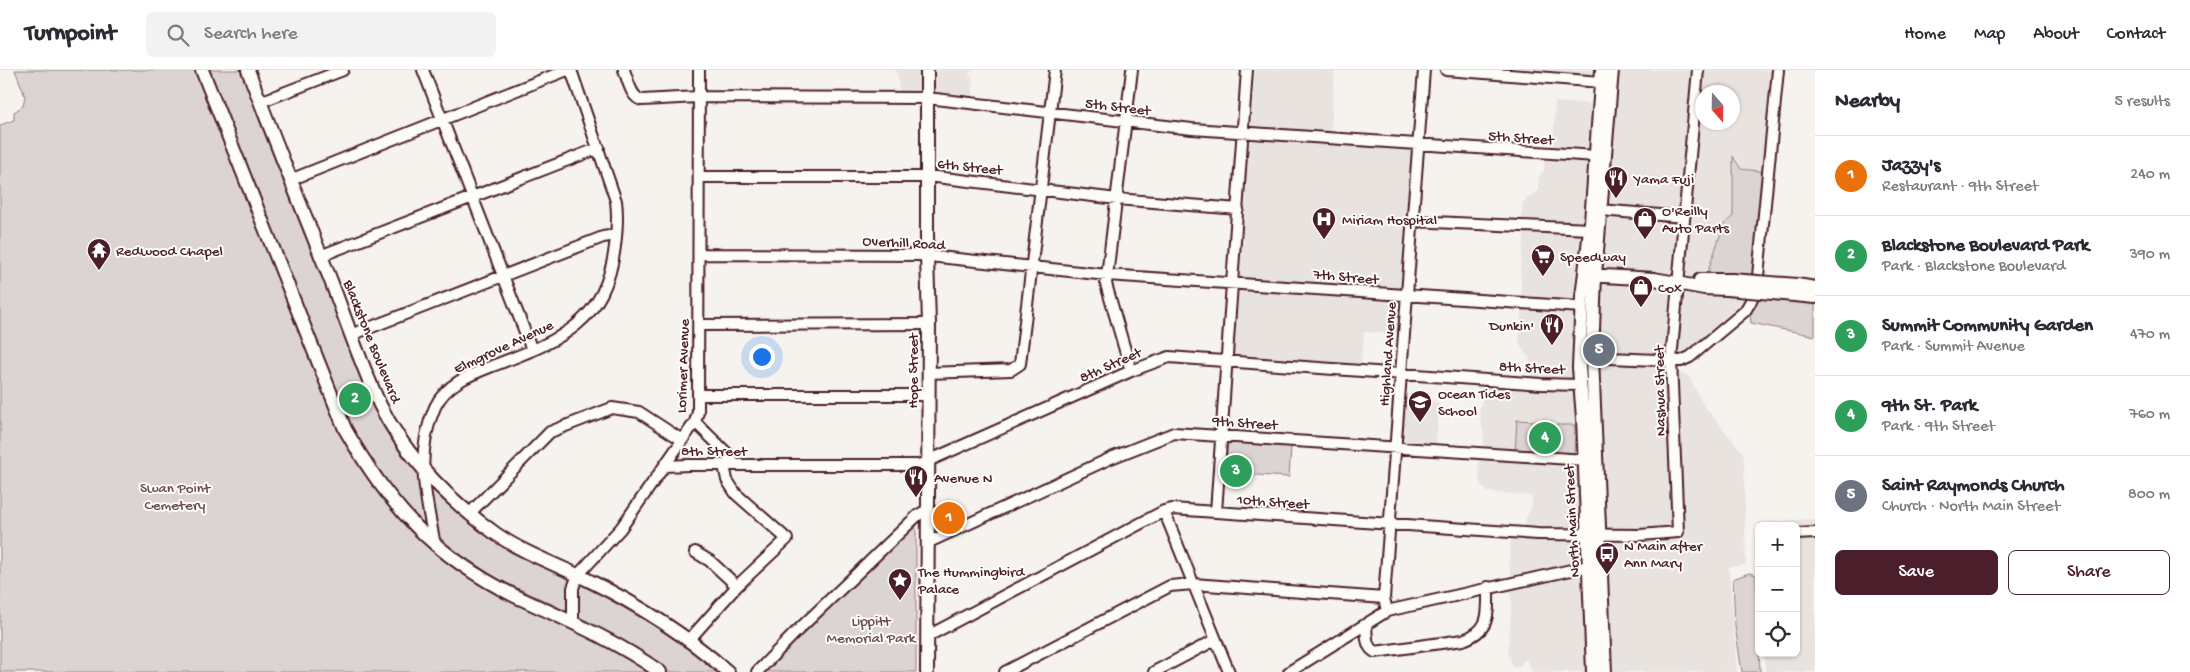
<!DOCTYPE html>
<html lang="en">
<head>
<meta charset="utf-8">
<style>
  :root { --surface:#fff; --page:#f2f2f3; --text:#2b2b33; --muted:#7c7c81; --line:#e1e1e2; --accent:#4a1f2b }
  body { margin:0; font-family:"Gochi Hand",sans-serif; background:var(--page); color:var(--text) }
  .controls { position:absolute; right:15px; bottom:15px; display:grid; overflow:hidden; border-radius:8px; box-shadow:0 1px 4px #0004 }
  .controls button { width:45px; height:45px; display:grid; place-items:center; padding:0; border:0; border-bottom:1px solid var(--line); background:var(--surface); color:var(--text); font:25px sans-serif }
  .compass { position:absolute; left:1695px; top:15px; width:45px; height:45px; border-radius:50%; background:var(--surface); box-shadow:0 1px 4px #0004; rotate:160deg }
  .you { position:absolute; left:761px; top:286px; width:18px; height:18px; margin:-12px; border:4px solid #fff; border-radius:50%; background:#1a73e8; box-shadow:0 0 0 8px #1a73e833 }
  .badge { display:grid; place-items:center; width:32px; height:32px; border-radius:50%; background:var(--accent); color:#fff; font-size:16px; font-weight:700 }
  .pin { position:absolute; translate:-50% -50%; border:2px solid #fff; box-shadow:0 1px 5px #0006 }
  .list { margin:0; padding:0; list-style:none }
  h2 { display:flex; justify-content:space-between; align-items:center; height:65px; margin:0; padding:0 20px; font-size:21px }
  h2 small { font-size:16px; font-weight:400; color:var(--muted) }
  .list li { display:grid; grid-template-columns:32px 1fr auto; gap:15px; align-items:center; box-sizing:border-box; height:80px; padding:0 20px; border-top:1px solid var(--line) }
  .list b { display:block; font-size:19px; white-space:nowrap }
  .list p { margin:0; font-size:16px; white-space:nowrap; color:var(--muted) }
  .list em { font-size:16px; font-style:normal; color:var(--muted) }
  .actions { display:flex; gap:10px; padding:15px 20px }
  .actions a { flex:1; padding:11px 0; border:1px solid var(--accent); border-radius:8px; text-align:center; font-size:18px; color:var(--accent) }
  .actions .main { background:var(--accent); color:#fff }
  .icon { flex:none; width:28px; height:28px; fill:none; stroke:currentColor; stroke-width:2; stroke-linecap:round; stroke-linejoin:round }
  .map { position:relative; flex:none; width:1815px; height:602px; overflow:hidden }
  header { display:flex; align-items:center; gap:30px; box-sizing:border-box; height:70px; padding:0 25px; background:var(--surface); border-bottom:1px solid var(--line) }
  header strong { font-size:24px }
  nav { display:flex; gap:28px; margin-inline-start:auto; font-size:18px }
  .search { width:350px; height:45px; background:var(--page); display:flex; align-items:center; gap:12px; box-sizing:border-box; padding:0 18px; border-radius:8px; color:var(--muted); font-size:19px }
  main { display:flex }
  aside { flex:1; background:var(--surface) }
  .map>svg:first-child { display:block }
</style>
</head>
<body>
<header>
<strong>Turnpoint</strong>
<div class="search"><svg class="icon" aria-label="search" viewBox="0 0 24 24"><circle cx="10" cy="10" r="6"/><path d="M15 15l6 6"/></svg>Search here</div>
<nav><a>Home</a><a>Map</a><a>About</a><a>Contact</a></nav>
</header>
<main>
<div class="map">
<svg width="1815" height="602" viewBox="0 0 1815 602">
  <rect width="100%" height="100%" fill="#f6f3ef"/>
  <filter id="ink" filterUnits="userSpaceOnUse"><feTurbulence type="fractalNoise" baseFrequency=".02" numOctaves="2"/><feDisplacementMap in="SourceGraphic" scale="10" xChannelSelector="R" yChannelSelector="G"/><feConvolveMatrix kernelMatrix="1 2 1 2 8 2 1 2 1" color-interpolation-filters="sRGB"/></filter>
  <g filter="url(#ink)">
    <path fill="#e9e3e0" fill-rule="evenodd" d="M888,0H974L968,5L972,7L973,32L898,25L899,11L896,1Z
      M1255,0H1335L1330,73L1412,79L1399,264L1364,262L1361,294L1234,285Z
      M1559,0H1778L1768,102L1741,98L1737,88L1733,86V146L1724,154L1707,203L1753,230L1685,289L1592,286L1605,602H1532L1526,589L1519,596L1513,598L1508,582L1512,532L1507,512L1512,509L1509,494L1511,463L1525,462L1526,448L1532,436V426L1487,422L1480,414L1479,407V385L1483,383L1484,368L1479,340L1481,336L1483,308L1530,309L1529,287L1520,276L1519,271L1522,234L1520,200L1525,158L1520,156L1523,132L1538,120V108L1544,100L1545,83H1553L1555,32L1598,34V9L1595,6L1581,11L1558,8ZM1702,22H1732V52H1702Z
      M1597,293L1666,297L1689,306L1702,333L1744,384L1746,495L1729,497L1737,602H1612Z
      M1405,329L1439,332L1436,377L1401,374Z
      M1815,449V602H1765V583H1796V456H1759V452Z"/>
    <path fill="#dcd4d2" stroke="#937a7e" d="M15,0H201L212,28L206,30L209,40L215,38L355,377L450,490L501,528L535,539L663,602H0V55L14,50V42L23,36L25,26Z
      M209,0H243L359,297L384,358L401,384L461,445L493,468L522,487L587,517L637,545L698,584L722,602H665L641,586L556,536L498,509L449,477L417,452L397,431L351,359L257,127Z
      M1733,86L1741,99L1768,102L1758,210L1707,204L1724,154L1733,146Z
      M1755,221L1815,229V266L1751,253L1749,236Z
      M1517,350L1553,352V355H1575L1574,385L1515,382Z
      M1228,372L1291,377L1289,407L1225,403Z
      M916,453V602H764Z
      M1749,503L1756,505L1760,602H1742L1735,556L1733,509Z"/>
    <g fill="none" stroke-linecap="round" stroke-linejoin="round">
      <g stroke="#4a1f2b" stroke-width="14">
        <path id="minor" d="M423,0L532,280
          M624,0C628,10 631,28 642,30L698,27L927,28L1192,59L1596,86
          M1446,0L1601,12
          M260,32L343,0
          M699,107H936L1117,129L1238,139
          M290,110L567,0
          M1600,140L1684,147
          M1412,151L1590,159
          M699,184L920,185L1107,205L1582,237
          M320,186L599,78
          M699,255L929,254
          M351,265L603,167L616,165
          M1586,287L1681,291L1690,287L1745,241C1753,229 1756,220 1758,206L1778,0
          M1131,301L1106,214L1132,0
          M928,303L1011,300L1020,294L1055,0
          M699,325H928
          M695,352L728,384L735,395
          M665,396L688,395H919L1131,301L1169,287L1541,314L1580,315
          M1164,441L1229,602
          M1216,442L1247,0
          M469,444L550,362L612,338L639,342L682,370
          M1796,464L1815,463
          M927,473L1111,388L1174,363L1585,390
          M435,475C426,427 414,385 435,337C446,313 472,304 495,295C561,270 606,253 615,176C617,160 618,146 616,131L571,0
          M695,482L710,491L737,516
          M1387,541L1384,528L1424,0
          M573,552V518L578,505L621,458L695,352L698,342L699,0
          M1366,554C1367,564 1365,577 1375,582L1463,570C1491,560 1488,544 1488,517
          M928,566L1164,441L1172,439L1538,464L1640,465L1678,462L1671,290L1698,0
          M689,570L737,516L787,469L736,424L727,410L724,395
          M757,602L796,562L918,445L927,440
          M1005,602L1170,516L1193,514L1384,528
          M1154,602L1215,570
          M1289,602L1387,541L1589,496"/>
      </g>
      <g stroke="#4a1f2b" stroke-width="16">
        <path id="major" d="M202,0L345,359C389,436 434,486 515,526C565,549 615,570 660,602
          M248,0C275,71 303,141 331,211C347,253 361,295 380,335C406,387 450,431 496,464C525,484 558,495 590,511C639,535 687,566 728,602
          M1588,205L1654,209L1704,218L1727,219
          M1700,210H1732
          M1797,215L1815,218
          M1794,225L1815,227
          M927,602L929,254L927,186V0
          M1593,602L1583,348L1579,298L1582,227L1591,152L1602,0
          M1605,602L1592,287L1595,205L1612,0"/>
      </g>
      <use href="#minor" stroke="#fdfcf7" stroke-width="10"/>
      <use href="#major" stroke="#fdfcf7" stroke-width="12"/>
      <g stroke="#4a1f2b" stroke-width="16" stroke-linecap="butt">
        <path id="major-bridge" d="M1732,210L1797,215
          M1727,219L1794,225"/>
      </g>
      <use href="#major-bridge" stroke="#fdfcf7" stroke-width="12"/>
    </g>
  </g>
  <defs>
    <g id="restaurant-pin" transform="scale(1.25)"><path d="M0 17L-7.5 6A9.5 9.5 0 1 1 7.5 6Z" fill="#4a1f2b" stroke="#fdfcf7"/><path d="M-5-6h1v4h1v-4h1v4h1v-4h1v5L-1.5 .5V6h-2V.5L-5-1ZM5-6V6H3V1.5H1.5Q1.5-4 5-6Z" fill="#fff"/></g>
    <g id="hospital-pin" transform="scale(1.25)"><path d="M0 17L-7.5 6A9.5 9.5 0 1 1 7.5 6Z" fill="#4a1f2b" stroke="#fdfcf7"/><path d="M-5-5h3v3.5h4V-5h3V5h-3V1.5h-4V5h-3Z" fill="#fff"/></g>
    <g id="shop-pin" transform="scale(1.25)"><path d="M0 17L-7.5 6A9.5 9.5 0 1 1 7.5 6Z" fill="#4a1f2b" stroke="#fdfcf7"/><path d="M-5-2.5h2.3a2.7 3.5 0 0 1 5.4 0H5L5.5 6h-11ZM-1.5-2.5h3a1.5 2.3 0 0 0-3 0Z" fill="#fff"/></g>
    <g id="temple-pin" transform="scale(1.25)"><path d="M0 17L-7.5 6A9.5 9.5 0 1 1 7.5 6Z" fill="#4a1f2b" stroke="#fdfcf7"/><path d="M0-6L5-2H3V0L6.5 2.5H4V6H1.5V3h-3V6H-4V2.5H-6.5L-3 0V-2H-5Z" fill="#fff"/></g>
    <g id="supermarket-pin" transform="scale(1.25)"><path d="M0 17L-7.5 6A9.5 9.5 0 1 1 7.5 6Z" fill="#4a1f2b" stroke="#fdfcf7"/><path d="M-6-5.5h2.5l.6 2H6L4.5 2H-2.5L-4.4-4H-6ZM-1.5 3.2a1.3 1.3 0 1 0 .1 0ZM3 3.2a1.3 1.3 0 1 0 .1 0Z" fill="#fff"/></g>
    <g id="school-pin" transform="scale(1.25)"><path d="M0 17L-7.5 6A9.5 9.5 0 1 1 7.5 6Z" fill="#4a1f2b" stroke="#fdfcf7"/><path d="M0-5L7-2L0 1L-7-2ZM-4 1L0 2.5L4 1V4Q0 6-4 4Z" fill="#fff"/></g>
    <g id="bus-pin" transform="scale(1.25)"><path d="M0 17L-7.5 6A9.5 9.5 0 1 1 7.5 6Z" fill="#4a1f2b" stroke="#fdfcf7"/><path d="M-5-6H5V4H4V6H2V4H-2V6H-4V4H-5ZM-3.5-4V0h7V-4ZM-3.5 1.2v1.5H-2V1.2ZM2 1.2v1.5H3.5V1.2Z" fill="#fff"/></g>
    <g id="sight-pin" transform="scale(1.25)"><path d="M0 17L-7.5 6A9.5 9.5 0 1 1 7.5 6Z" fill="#4a1f2b" stroke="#fdfcf7"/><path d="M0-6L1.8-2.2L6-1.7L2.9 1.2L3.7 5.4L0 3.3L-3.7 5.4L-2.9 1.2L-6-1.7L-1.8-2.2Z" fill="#fff"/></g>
  </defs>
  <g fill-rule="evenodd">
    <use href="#restaurant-pin" x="1616" y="108"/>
    <use href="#hospital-pin" x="1324" y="149"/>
    <use href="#shop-pin" x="1645" y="149"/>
    <use href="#temple-pin" x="99" y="180"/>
    <use href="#supermarket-pin" x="1543" y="186"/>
    <use href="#shop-pin" x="1641" y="217"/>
    <use href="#restaurant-pin" x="1552" y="255"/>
    <use href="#school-pin" x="1420" y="332"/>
    <use href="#restaurant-pin" x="916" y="407"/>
    <use href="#bus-pin" x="1607" y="484"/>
    <use href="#sight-pin" x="900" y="510"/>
  </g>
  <g text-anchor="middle" stroke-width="4" stroke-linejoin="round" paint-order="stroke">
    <g font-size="15" fill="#4a1f2b" stroke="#fdfcf7">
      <text transform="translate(1118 36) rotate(7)" y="5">5th Street</text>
      <text transform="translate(1521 67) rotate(4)" y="5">5th Street</text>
      <text transform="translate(970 96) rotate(6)" y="5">6th Street</text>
      <text transform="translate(904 172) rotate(3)" y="5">Overhill Road</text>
      <text transform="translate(1346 206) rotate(5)" y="5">7th Street</text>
      <text transform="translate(373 271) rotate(68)" y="5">Blackstone Boulevard</text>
      <text transform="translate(503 276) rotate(-25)" y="5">Elmgrove Avenue</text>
      <text transform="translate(1387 284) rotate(-86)" y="5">Highland Avenue</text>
      <text transform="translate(1110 294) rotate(-24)" y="5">8th Street</text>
      <text transform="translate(682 296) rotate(-88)" y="5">Lorimer Avenue</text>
      <text transform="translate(1532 297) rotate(3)" y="5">8th Street</text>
      <text transform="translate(912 301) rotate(-90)" y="5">Hope Street</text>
      <text transform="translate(1659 321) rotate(-91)" y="5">Nashua Street</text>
      <text transform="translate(1245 352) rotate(4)" y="5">9th Street</text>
      <text x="714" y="385">8th Street</text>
      <text transform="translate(1273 431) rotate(4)" y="5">10th Street</text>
      <text transform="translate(1571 451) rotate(-93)" y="5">North Main Street</text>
    </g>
    <g font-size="15" fill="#4a1f2b" stroke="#fdfcf7" text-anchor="start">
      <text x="1634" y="113">Yama Fuji</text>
      <text x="1662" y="145">O'Reilly<tspan x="1662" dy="17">Auto Parts</tspan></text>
      <text x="1342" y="154">Miriam Hospital</text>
      <text x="116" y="185">Redwood Chapel</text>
      <text x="1560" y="191">Speedway</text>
      <text x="1658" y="222">Cox</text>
      <text x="1534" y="260" text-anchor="end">Dunkin'</text>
      <text x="1438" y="328">Ocean Tides<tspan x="1438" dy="17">School</tspan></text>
      <text x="934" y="412">Avenue N</text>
      <text x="1624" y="480">N Main after<tspan x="1624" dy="17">Ann Mary</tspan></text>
      <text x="918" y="506">The Hummingbird<tspan x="918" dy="17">Palace</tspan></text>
    </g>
    <g font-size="15" fill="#6e4c55" stroke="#fdfcf7">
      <text x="175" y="422">Swan Point<tspan x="175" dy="17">Cemetery</tspan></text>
      <text x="871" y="555">Lippitt<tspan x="871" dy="17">Memorial Park</tspan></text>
    </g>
  </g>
</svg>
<div class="controls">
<button>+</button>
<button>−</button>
<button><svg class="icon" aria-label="locate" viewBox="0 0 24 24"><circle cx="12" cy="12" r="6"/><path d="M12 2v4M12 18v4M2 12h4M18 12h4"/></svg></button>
</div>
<svg class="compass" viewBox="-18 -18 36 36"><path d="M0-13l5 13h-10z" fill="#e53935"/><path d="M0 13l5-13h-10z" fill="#7c7c81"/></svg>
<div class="you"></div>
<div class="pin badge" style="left:949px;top:448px;background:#e8710a">1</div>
<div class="pin badge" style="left:355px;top:329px;background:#2e9e5b">2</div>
<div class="pin badge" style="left:1236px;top:401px;background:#2e9e5b">3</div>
<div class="pin badge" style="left:1545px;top:368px;background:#2e9e5b">4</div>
<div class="pin badge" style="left:1599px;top:280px;background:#6b7280">5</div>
</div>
<aside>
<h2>Nearby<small>5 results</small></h2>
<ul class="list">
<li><span class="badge" style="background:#e8710a">1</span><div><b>Jazzy's</b><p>Restaurant · 9th Street</p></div><em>240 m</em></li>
<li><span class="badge" style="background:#2e9e5b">2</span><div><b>Blackstone Boulevard Park</b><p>Park · Blackstone Boulevard</p></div><em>390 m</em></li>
<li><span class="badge" style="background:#2e9e5b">3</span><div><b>Summit Community Garden</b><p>Park · Summit Avenue</p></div><em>470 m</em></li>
<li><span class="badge" style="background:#2e9e5b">4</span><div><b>9th St. Park</b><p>Park · 9th Street</p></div><em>760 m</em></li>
<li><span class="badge" style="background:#6b7280">5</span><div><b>Saint Raymonds Church</b><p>Church · North Main Street</p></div><em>800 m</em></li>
</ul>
<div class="actions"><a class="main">Save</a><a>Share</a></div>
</aside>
</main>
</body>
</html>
